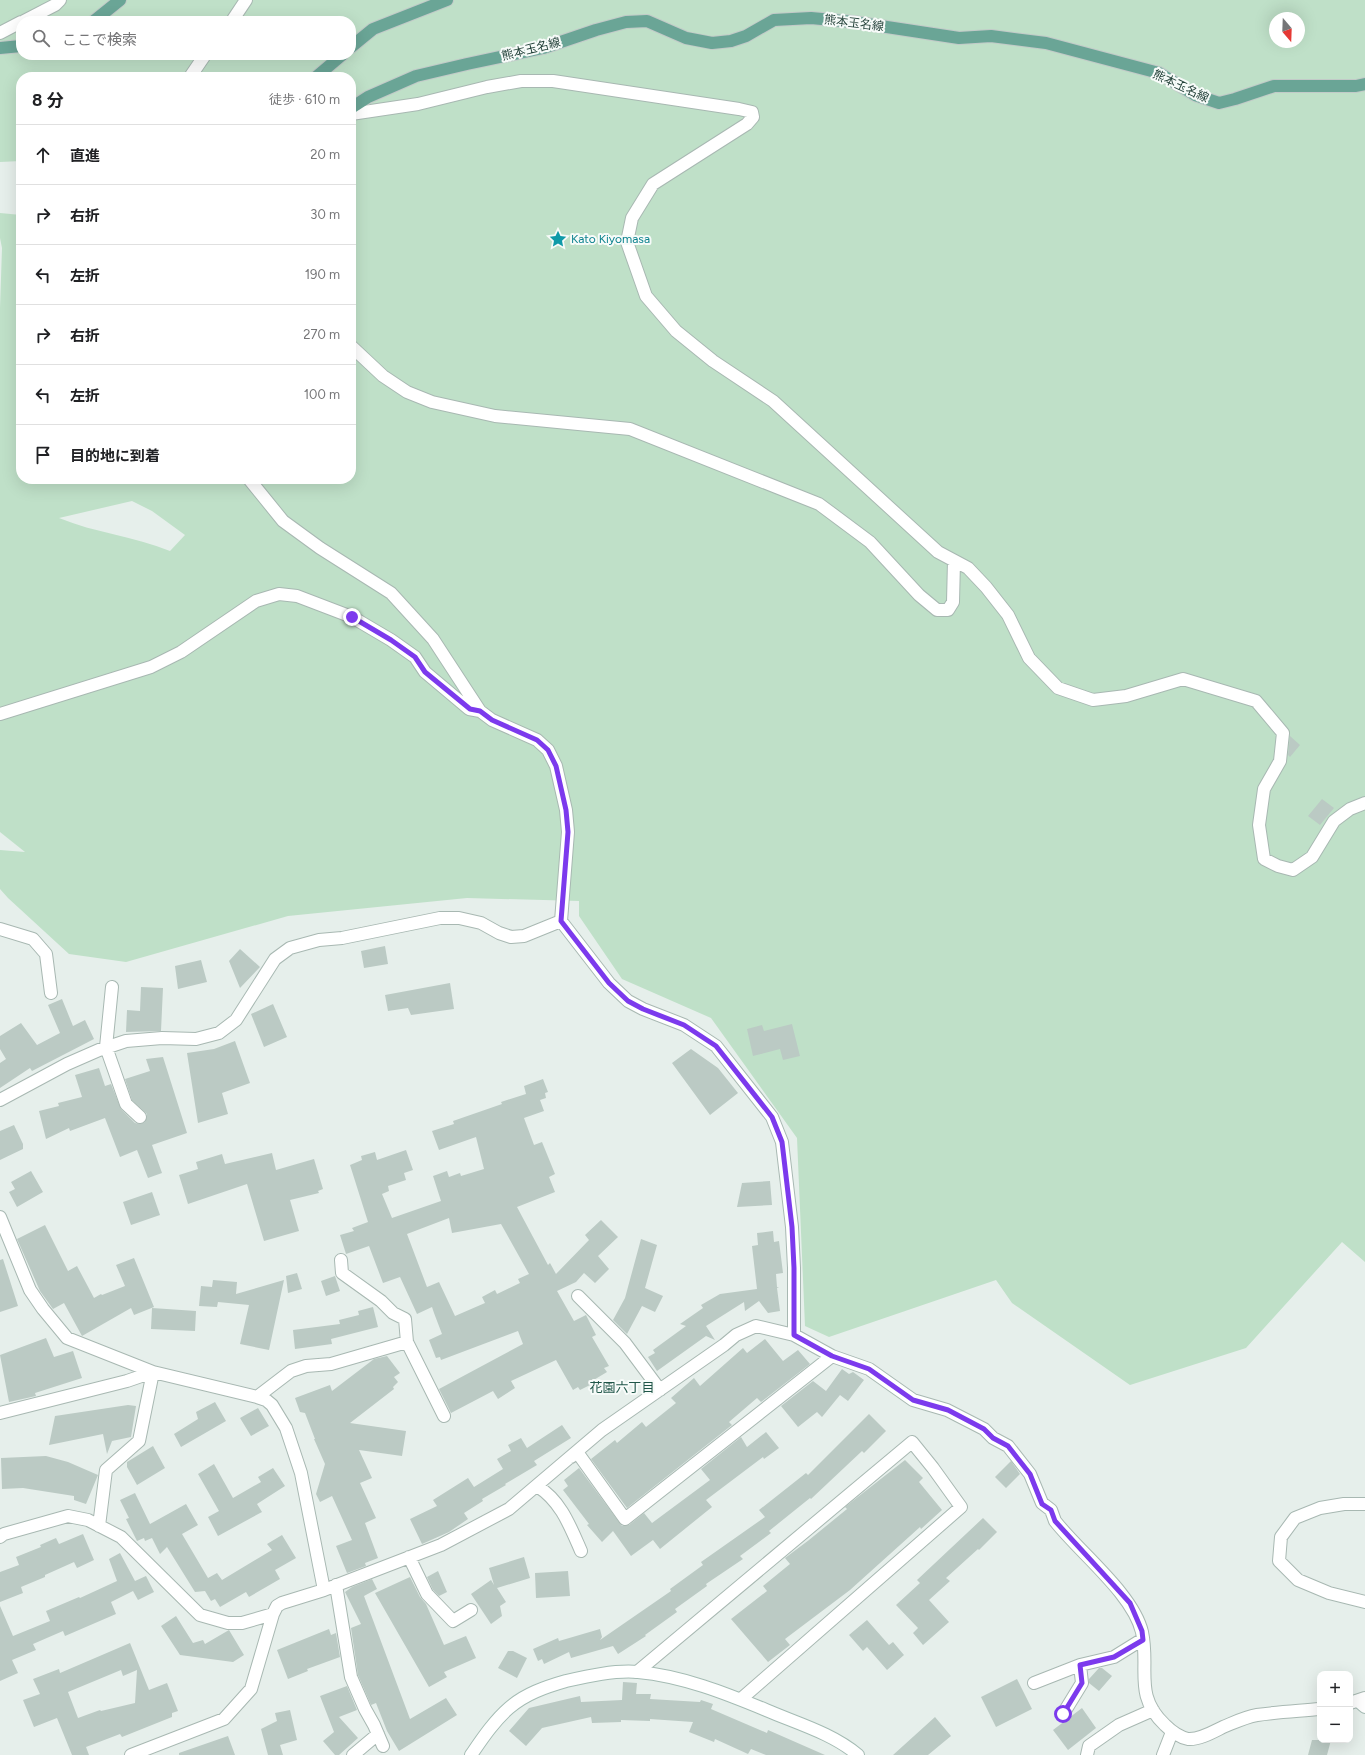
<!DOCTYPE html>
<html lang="ja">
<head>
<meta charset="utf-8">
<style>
  :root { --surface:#fff; --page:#f2f2f2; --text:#202124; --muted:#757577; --line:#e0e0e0 }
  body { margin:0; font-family:Figtree,"Noto Sans JP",sans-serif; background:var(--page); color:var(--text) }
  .controls { position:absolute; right:12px; bottom:12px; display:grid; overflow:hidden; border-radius:8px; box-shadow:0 4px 16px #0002 }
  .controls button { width:36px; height:36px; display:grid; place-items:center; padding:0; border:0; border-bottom:1px solid var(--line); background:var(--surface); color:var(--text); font:20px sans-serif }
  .compass { position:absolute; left:1269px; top:12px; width:36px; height:36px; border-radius:50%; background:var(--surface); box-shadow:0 4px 16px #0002; rotate:161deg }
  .stop { position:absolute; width:12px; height:12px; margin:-9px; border:3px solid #7c3aed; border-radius:50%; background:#fff }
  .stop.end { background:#7c3aed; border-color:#fff; box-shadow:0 1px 4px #0008 }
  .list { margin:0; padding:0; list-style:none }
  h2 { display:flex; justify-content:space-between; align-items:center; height:52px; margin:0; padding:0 16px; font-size:17px }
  h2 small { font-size:13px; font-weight:400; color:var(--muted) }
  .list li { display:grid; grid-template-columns:26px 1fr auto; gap:12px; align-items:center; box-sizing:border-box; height:60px; padding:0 16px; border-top:1px solid var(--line) }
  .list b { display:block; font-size:15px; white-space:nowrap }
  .list em { font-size:13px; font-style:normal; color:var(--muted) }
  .icon { flex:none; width:22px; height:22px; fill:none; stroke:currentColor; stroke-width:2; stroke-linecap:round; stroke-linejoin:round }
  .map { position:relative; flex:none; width:1365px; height:1755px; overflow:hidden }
  .search { position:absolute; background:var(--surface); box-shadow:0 4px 16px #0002; left:16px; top:16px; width:340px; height:44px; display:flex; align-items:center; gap:10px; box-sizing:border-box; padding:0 14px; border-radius:16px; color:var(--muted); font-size:15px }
  .panel { position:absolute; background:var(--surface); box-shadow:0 4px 16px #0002; left:16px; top:72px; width:340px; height:412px; border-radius:16px }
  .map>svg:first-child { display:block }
</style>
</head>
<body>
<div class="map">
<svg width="1365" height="1755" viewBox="0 0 1365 1755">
  <rect width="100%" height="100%" fill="#e6efeb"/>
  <path fill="#bfe0c8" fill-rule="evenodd" d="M0,0H1365V1262L1342,1242L1246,1348L1130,1385L1012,1303L996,1280L829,1337L805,1326L797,1138L711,1018L622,979L579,916V901L467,898L288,916L126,962L69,954L8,898L0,889V850L25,852L0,832V308L2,248L0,238V213L21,215V479H351V77H21V161L0,162ZM1275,18H1299V42H1275ZM21,21H351V55H21ZM132,501L152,511L185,535L170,551C134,536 95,533 59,518Z"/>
  <path fill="#bbcac4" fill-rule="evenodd" d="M1290,736L1300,745L1290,757L1288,755Z
    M1322,799L1334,808L1320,825L1308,816Z
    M385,946L388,964L364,968L361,951Z
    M240,949L260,967L240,988L229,961Z
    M201,960L207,982L178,989L175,966Z
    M450,983L454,1009L411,1015L408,1008L388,1011L385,995Z
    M141,987L163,988L161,1031L126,1032L127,1010L140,1011Z
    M62,999L73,1026L85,1020L94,1039L32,1071L30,1068L0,1088V1063L6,1059L0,1049V1036L21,1023L37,1045L60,1033L48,1005Z
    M273,1004L287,1037L264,1047L251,1014Z
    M792,1024L800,1056L783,1060L780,1049L753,1056L747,1029L762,1025L764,1031Z
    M235,1041L250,1083L222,1093L228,1114L198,1123L187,1053L214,1049Z
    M691,1049L718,1068L738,1093L710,1115L672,1063Z
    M163,1057L187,1133L152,1145L162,1173L148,1178L137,1150L120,1157L105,1118L70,1131L69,1128L46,1139L39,1111L59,1106L58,1103L82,1097L75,1075L99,1068L105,1086L111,1084L121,1109L135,1123L139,1124L145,1122L147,1114L132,1100L125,1079L150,1071L146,1059Z
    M543,1079L548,1092L545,1093L546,1098L540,1100L544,1111L524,1118L534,1145L542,1142L555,1174L549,1177L555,1192L517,1207L548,1265L550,1263L556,1274L589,1240L585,1235L601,1220L618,1237L598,1256L609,1269L595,1283L584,1273L576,1282L557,1291L574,1321L586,1315L596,1335L592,1337L609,1366L604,1368L607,1372L592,1381V1384L580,1390L578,1387L573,1390L556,1360L511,1381L515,1388L498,1399L493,1391L451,1413L439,1389L523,1344L518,1331L441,1360L440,1357L436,1358L429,1340L442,1334L434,1313L436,1312L434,1313L432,1307L417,1314L400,1277L383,1283L369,1246L346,1254L340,1235L354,1231L352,1228L368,1222L350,1165L362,1160L361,1156L375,1152L377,1160L406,1150L413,1170L404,1173L406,1180L388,1186L389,1191L382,1194L392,1218L441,1201L433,1176L447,1171L449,1177L460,1173L461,1176L484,1169L476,1137L439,1150L432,1131L454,1124L453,1121L502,1104L501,1102L526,1094L524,1086ZM449,1218L452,1233L501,1224L529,1274L518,1279L520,1283L497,1294L495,1290L482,1297L485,1303L455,1316L439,1282L427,1287L407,1234Z
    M14,1125L23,1144V1149L0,1160V1131Z
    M272,1153L276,1170L314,1159L323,1189L318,1191L319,1193L290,1200L299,1231L264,1241L247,1184L188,1204L179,1175L198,1169L196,1162L222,1154L225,1164Z
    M31,1171L43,1192L17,1207L9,1192L15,1189L11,1182Z
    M770,1181L772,1205L737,1207L742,1183Z
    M152,1192L160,1215L131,1225L123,1202Z
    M45,1225L68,1271L77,1266L94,1298L101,1294L102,1295L125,1286L116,1265L134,1258L154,1307L134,1315L131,1308L82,1336L64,1303L53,1309L40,1291L17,1239Z
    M773,1231L774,1242L779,1241L783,1273L776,1274L777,1287H779L777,1288L780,1311L768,1313L759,1301L745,1311L744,1302L706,1326L715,1340L706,1336L657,1371L648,1357L655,1353L653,1350L686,1326L680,1324L703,1308L701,1305L720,1294L757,1289L752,1246L758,1245L757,1233Z
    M641,1239L657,1245L645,1288L663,1296L655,1312L642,1306L627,1334L613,1320L625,1298Z
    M3,1259L18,1306L0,1312V1260Z
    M297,1273L302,1289L288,1293L286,1276Z
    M335,1276L340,1291L326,1296L321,1281Z
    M213,1280L237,1282L236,1294L284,1280L269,1350L240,1344L249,1305L218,1302L217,1307L199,1306L201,1286L212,1287Z
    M373,1307L378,1327L331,1339L332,1344L295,1349L293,1330L340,1324L339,1320L359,1315L358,1311Z
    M152,1308L196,1311L195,1331L151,1329Z
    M46,1338L54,1357L73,1351L82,1378L35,1393L36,1396L9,1402L0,1355Z
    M765,1339L783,1361L798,1350L810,1364L761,1402L757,1398L729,1422L732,1425L627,1508L591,1459L615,1440L617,1443L642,1422L646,1427L676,1403L671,1398L694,1378L700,1386L743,1348L747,1353Z
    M387,1356L400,1373L394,1377L398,1382L393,1387L394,1389L350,1423L406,1431L402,1456L359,1450L372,1478L360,1483L376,1518L365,1523L378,1558L365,1563L366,1566L347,1573L336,1546L352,1540L332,1496L320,1502L316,1494L325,1464L314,1439H315L305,1413L300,1412L295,1398L330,1385L332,1391L374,1359Z
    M842,1369L849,1374L853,1372L864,1380L848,1401L840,1395L822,1417L817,1412L798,1427L781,1406L813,1381L826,1391Z
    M215,1402L226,1421L181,1447L174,1434L198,1419L196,1412Z
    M128,1405L136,1406L131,1437L112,1441L107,1454L103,1434L49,1445L55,1416Z
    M258,1408L269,1426L251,1436L240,1418Z
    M869,1414L886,1431L864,1453L862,1451L811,1499L810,1498L769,1531L771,1533L740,1556L743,1559L706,1584L707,1586L675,1609L677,1612L645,1635L646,1636L618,1654L613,1646L571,1658L569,1652L544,1664L542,1659L538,1661L533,1649L558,1638L559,1641L600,1629L602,1637L600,1640L671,1591L670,1589L703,1565L701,1562L765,1517L759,1510L806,1473L808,1475Z
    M562,1425L571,1438L534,1461L537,1465L505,1484L506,1485L482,1499L483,1501L464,1513L468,1519L449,1532L422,1544L410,1519L437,1506L433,1500L468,1478L474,1487L503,1469L497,1459L511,1451L508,1445L521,1438L527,1448Z
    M766,1432L779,1448L764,1459L763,1457L706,1500L712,1507L660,1549L653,1540L631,1556L613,1531L602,1542L587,1525L589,1524L563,1490L568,1486L564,1480L579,1468L622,1526L629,1525L644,1513L652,1523L710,1480L701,1469L741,1437L747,1447Z
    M153,1446L165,1468L137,1485L127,1467V1462Z
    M46,1456L68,1462L98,1475L86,1504L74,1500V1496L23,1488L2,1489L1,1458Z
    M905,1460L923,1478L919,1482L942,1510L921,1529L920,1527L850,1590L785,1639L790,1645L768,1662L731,1619L767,1591L763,1586L790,1564L785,1558L809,1540L847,1509L845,1507Z
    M1011,1461L1020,1474L1006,1488L995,1477Z
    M214,1464L233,1498L261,1482L258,1477L273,1468L285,1486L257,1504L262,1512L218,1536L208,1517L219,1511L198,1474Z
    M135,1493L150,1524L186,1504L198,1525L182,1534L208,1578L217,1573L222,1580L272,1550L267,1544L282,1535L296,1558L275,1570L280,1579L249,1597L246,1592L220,1607L215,1599L211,1601L205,1591L195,1592L167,1547L160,1554L152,1538L145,1541L144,1538L137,1541L126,1519L129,1518L120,1500Z
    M983,1518L997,1532L979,1550L978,1549L946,1578L950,1581L929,1600L949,1622L923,1645L913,1633L918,1628L896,1605L920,1583L917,1580Z
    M83,1534L94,1560L77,1568L74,1562L45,1575V1577L21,1587L23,1593L0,1602V1572L19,1565L16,1557L41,1547L40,1545L56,1538L59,1544Z
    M120,1553L135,1581L146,1576L154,1592L138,1600L133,1591L111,1602L116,1614L65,1636L63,1631L33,1644L36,1650L12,1660L18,1673L0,1681V1606L13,1636L50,1621L46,1611L79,1597L80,1598L117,1581L109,1559Z
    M524,1557L530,1578L497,1588L506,1602L500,1606L502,1616L491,1624L471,1594L491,1580L494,1585L489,1568Z
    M438,1571L447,1592L439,1596L433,1590L427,1577Z
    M568,1571L570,1596L536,1598L535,1573Z
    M410,1577L420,1597L426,1604L444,1645L466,1636L476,1658L444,1672L447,1677L429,1687L375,1593Z
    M372,1579L377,1589L364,1596L410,1719L446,1698L457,1715L399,1751L387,1731L376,1703L371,1705L358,1675L351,1628L361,1624L345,1592L352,1587Z
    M176,1616L193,1643L203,1640L205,1644L229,1630L244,1655L233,1662L180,1655L161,1626Z
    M867,1620L889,1645L893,1642L904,1655L887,1670L867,1647L863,1651L849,1635Z
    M329,1629L331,1635L336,1633L340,1657L307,1669L308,1671L288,1679L277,1650Z
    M130,1643L149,1690L167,1683L178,1711L172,1713V1717L122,1737L120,1734L86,1747L89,1755H72L57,1718L34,1727L23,1700L40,1694L33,1679L59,1669L60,1673ZM121,1670L123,1676L137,1670L135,1703L101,1711L100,1710L78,1718L68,1692Z
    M508,1651H513L527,1658L517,1678L498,1668Z
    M1099,1668H1102L1112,1676L1099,1691L1089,1683V1679Z
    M1017,1679L1032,1709L996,1727L981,1697Z
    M623,1682L637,1683L636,1694H651L650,1699L700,1702L701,1700L713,1704L711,1709L767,1733L768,1730L825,1755H766L751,1749L748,1754L715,1739L714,1742L689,1732L693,1722L650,1719V1721L621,1720V1722L592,1723L591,1717L542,1728L526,1746L509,1731L529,1708L580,1696L581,1702L622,1700Z
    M347,1686L357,1710L339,1717L358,1738L339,1755H335L323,1741L334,1732L320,1696Z
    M1082,1708L1096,1728L1068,1750L1053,1730Z
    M290,1710L297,1740L280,1745L283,1755H268L261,1729L277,1721L275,1713Z
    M935,1717L951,1736L928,1755H893Z
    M228,1736L235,1755H179V1753Z
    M1312,1740H1331L1327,1755H1308Z"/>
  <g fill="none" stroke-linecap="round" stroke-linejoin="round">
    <g stroke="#a8b8b2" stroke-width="14">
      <path id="street" d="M24,21L55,5L60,0
        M232,21L246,0
        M0,33L21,22
        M190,77L205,55
        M351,114L418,104L487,87L521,81H553L739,109L752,112L753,117L747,124L653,184L632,218L627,242L646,296L676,331L713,361L773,401L938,552L968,568L986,587L1008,615L1029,658L1058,688L1093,700L1126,696L1183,679L1256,701L1283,733L1280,761L1264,789L1259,825L1264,859L1278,866L1293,870L1312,857L1334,821L1350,809L1365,803
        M351,346L383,376L407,392L432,402L495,416L630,429L819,504L870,542L919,595L937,610H948L953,602L954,561
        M249,479L283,521L320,548L391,593L433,639L480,711L492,720L537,740L548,750L556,766L566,810L568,832L561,921L609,983L628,1001L643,1009L684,1025L716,1046L772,1117L782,1142L792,1227L794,1268V1335
        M0,714L151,667L181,652L256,601L279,594L297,596L352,617L391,640L415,657L425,672L469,709L480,711
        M0,929L33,939L46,954L51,993
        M112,987L106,1047L126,1104L140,1117
        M0,1100L67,1064L99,1050L126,1041L162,1038L196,1039L219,1033L236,1020L275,959L290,948L319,940L342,938L440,918H459L481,923L499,933L511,937L524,936L561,921
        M0,1217L30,1290L43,1309L67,1338L153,1372L257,1397L266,1400L272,1405L286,1428L301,1473L324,1590
        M341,1260L342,1273L381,1301L393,1313L405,1319L407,1342
        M578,1296L625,1343L660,1390
        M257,1397L291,1371L306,1366L331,1364L407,1342L444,1416
        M0,1413L127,1381L153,1372L139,1441L106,1470L99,1526
        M571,1457L577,1452L625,1519L832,1356
        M537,1486C561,1501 570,1526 581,1551
        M1365,1504H1344L1320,1508L1295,1518L1281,1537L1279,1561L1298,1580L1329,1593L1365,1602
        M0,1537L4,1534L68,1516L88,1520L121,1537L200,1615L228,1623H242L273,1614
        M409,1557L427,1594L453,1621L471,1610
        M336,1585L351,1677L365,1709L374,1725L383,1746
        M637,1672L912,1442L933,1468L961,1507L741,1699
        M1034,1683L1080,1665L1114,1657L1143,1639
        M1350,1703L1365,1698
        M1063,1714L1082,1683L1080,1665
        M131,1755L224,1719L251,1689L273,1614L277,1606L282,1603L324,1590L441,1545L509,1509L602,1430L724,1345L736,1335L756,1326L794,1335L832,1356L869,1369L913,1400L947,1410L984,1429L993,1438L1008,1446L1030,1474L1042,1503L1051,1510L1055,1521C1080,1553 1133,1594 1142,1632C1150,1669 1133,1695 1165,1725C1172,1732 1179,1737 1188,1739C1199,1740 1213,1732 1223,1727C1233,1723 1245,1717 1257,1715C1277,1712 1299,1711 1320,1709
        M353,1755L378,1734
        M1087,1755L1089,1746L1119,1725L1153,1710
        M1163,1755L1172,1732"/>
    </g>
    <g stroke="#a4bbb3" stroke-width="14">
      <path id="secondary" d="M1358,1701L1365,1707
        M471,1755C482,1739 494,1721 509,1708C525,1694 545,1687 566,1681C588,1676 615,1670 638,1672C682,1676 725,1693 766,1710C796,1723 832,1733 858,1755"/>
    </g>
    <g stroke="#c2cac8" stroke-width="14">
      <path id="primary" d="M94,21L120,0
        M351,47L373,29L447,0
        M0,48L21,46
        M316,77L342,55
        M351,108L368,97L416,76L467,64L543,48L596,30L626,22L647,21L686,38L712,43L731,41L746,36L774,20L811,18L854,22L959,38L991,36L1046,43L1159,73L1195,95L1219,103L1235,99L1274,86H1356L1365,84"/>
    </g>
    <use href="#street" stroke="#fff" stroke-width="12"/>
    <use href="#secondary" stroke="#fff" stroke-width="12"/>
    <use href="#primary" stroke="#6aa596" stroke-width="12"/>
  </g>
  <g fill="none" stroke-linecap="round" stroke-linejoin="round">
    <path stroke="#7c3aed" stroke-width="5" d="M352,617L391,640L415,657L425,672L470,709L480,711L492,720L537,740L548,750L556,766L566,810L568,832L561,921L609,983L628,1001L643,1009L684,1025L716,1046L772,1117L782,1142L792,1227L794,1268V1335L832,1356L869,1369L913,1400L948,1410L984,1429L993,1438L1008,1446L1030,1474L1042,1504L1051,1510L1055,1521L1130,1603L1142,1631L1143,1640L1114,1657L1080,1665L1082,1683L1063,1714"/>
  </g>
  <defs>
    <g id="sight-bare" transform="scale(1.38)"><path d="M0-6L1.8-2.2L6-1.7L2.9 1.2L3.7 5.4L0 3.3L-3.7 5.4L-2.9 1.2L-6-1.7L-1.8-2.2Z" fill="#0f9aa8" stroke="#f7fbf9" stroke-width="2.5" paint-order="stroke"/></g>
  </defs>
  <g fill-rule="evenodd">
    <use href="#sight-bare" x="558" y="239"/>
  </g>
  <g text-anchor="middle" stroke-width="4" stroke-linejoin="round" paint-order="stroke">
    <g font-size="12" fill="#24423a" stroke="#f7fbf9">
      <text transform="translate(854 23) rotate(7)" y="4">熊本玉名線</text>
      <text transform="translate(531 49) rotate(-14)" y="4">熊本玉名線</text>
      <text transform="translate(1181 86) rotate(25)" y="4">熊本玉名線</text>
    </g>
    <g font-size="12" fill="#0d838f" stroke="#f7fbf9" text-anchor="start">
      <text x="571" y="243">Kato Kiyomasa</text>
    </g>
    <g font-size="13" fill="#1f5548" stroke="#f7fbf9">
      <text x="622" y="1392">花園六丁目</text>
    </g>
  </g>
</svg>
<div class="controls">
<button>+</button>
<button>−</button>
</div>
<svg class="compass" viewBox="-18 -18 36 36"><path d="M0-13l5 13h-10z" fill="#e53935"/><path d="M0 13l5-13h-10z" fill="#757577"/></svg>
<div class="stop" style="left:1063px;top:1714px"></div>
<div class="stop end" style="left:352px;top:617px"></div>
<div class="search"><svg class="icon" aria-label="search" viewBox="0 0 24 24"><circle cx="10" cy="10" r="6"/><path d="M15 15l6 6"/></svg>ここで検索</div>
<section class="panel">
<h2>8 分<small>徒歩 · 610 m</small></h2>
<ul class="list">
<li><svg class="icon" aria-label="ahead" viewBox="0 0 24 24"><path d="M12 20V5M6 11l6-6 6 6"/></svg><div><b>直進</b></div><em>20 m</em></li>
<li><svg class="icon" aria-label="right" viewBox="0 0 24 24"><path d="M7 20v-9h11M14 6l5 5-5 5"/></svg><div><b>右折</b></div><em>30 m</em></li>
<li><svg class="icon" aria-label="left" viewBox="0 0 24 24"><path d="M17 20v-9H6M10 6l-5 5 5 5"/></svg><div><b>左折</b></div><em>190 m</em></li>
<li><svg class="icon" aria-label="right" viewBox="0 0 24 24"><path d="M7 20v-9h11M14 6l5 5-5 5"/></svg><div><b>右折</b></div><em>270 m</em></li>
<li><svg class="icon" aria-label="left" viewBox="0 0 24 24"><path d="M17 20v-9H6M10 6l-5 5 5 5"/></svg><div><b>左折</b></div><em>100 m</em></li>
<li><svg class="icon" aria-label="arrive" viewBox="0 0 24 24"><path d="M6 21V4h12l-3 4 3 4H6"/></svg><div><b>目的地に到着</b></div></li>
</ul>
</section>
</div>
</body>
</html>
